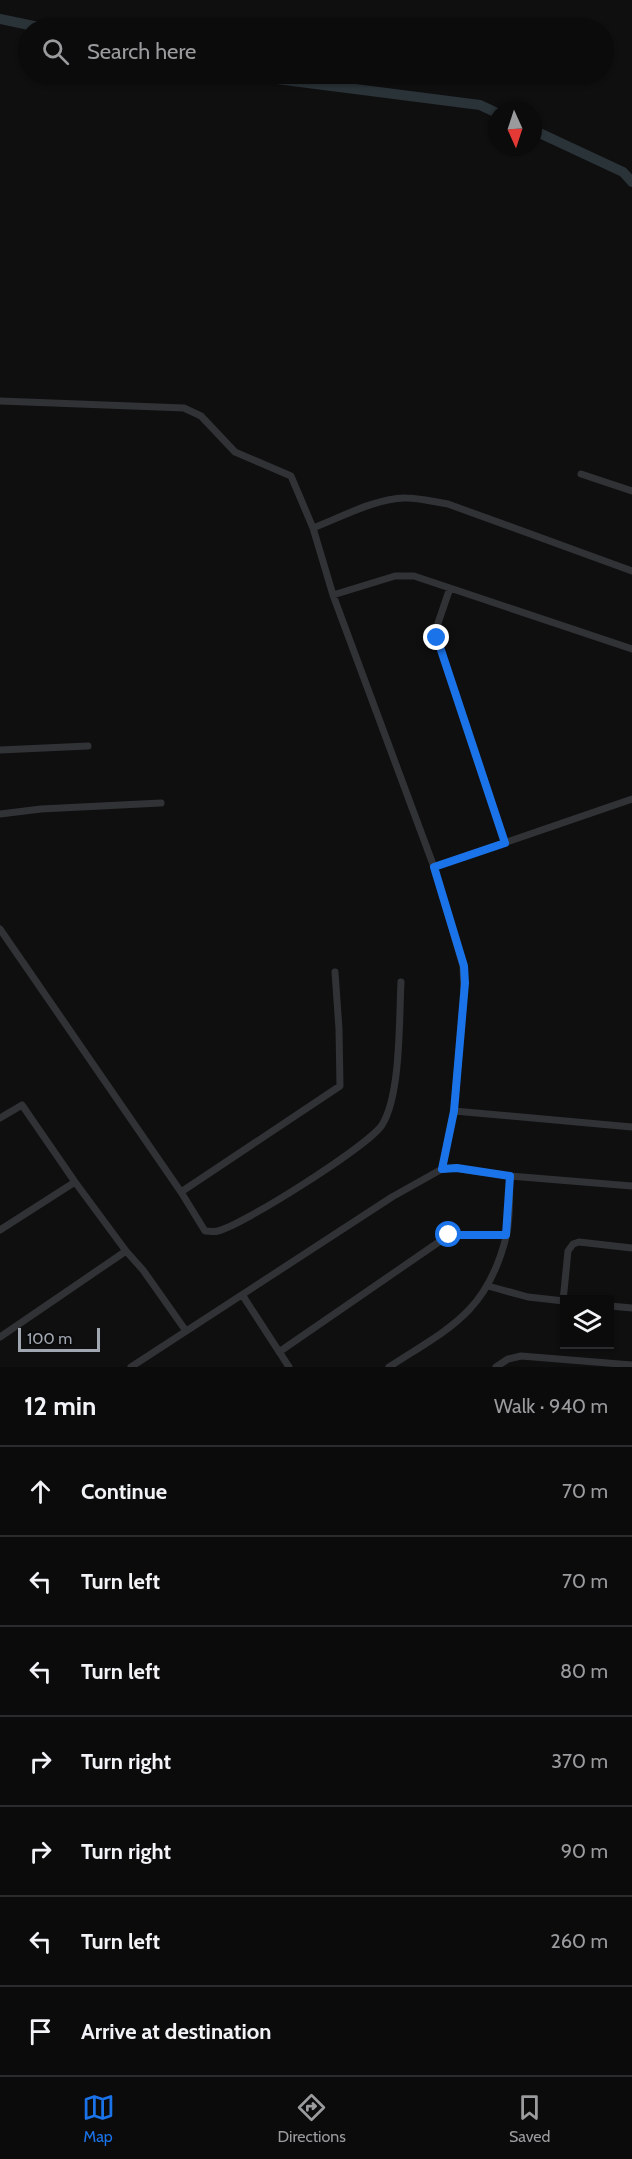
<!DOCTYPE html>
<html lang="en">
<head>
<meta charset="utf-8">
<style>
  :root { --surface:#0b0b0c; --page:#141415; --text:#f1f3f6; --muted:#9a9b9d; --line:#2b2b2d; --accent:#1a73e8 }
  body { margin:0; font-family:Cabin,sans-serif; background:var(--page); color:var(--text) }
  .controls { position:absolute; right:18px; bottom:18px; display:grid; overflow:hidden; border-radius:0px; box-shadow:0 2px 4px #0004 }
  .controls button { width:54px; height:54px; display:grid; place-items:center; padding:0; border:0; border-bottom:2px solid var(--line); background:var(--surface); color:var(--text); font:30px sans-serif }
  .compass { position:absolute; left:488px; top:102px; width:54px; height:54px; border-radius:50%; background:var(--surface); box-shadow:0 2px 4px #0004; rotate:177deg }
  .scale { position:absolute; left:18px; bottom:15px; width:82px; box-sizing:border-box; padding-left:6px; border:3px solid #a1a7b1; border-top:0; font-size:16px; line-height:21px; white-space:nowrap; color:#a1a7b1; -webkit-text-stroke:4px #0a0a0b; paint-order:stroke }
  .stop { position:absolute; width:18px; height:18px; margin:-14px; border:4px solid #1a73e8; border-radius:50%; background:#fff }
  .stop.end { background:#1a73e8; border-color:#fff; box-shadow:0 2px 6px #0008 }
  .list { margin:0; padding:0; list-style:none }
  h2 { display:flex; justify-content:space-between; align-items:center; height:78px; margin:0; padding:0 24px; font-size:26px }
  h2 small { font-size:20px; font-weight:400; color:var(--muted) }
  .list li { display:grid; grid-template-columns:39px 1fr auto; gap:18px; align-items:center; box-sizing:border-box; height:90px; padding:0 24px; border-top:2px solid var(--line) }
  .list b { display:block; font-size:22px; white-space:nowrap }
  .list em { font-size:20px; font-style:normal; color:var(--muted) }
  .icon { flex:none; width:33px; height:33px; fill:none; stroke:currentColor; stroke-width:2; stroke-linecap:round; stroke-linejoin:round }
  .map { position:relative; flex:none; width:632px; height:1367px; overflow:hidden }
  .search { position:absolute; background:var(--surface); box-shadow:0 2px 4px #0004; left:18px; right:18px; top:18px; height:66px; display:flex; align-items:center; gap:15px; box-sizing:border-box; padding:0 21px; border-radius:33px; color:var(--muted); font-size:22px }
  .sheet { height:708px; background:var(--surface) }
  nav { display:flex; justify-content:space-around; align-items:center; box-sizing:border-box; height:84px; border-top:2px solid var(--line); background:var(--surface); font-size:16px; color:var(--muted) }
  nav a { display:grid; justify-items:center; gap:3px }
  nav .on { color:var(--accent) }
  .map>svg:first-child { display:block }
</style>
</head>
<body>
<div class="map">
<svg width="632" height="1367" viewBox="0 0 632 1367">
  <rect width="100%" height="100%" fill="#0f0f10"/>
  <g fill="none" stroke-linecap="round" stroke-linejoin="round">
    <path stroke="#2a3338" stroke-width="10" d="M0,19L43,28
      M249,74L269,78L480,105L497,113
      M533,130L623,172L632,182"/>
    <path stroke="#303235" stroke-width="7" d="M0,401L184,408L201,416L235,452L291,476L313,528L333,595L434,867L463,966L464,994L454,1111L442,1169
      M581,474L632,491
      M313,528C339,518 379,497 406,498C420,498 434,502 448,504L632,571
      M450,588L438,623L437,638L505,842
      M333,595L395,576H414L632,649
      M0,750L88,746
      M0,814L41,809L161,803
      M434,867L632,799
      M0,929L181,1192L205,1231C209,1231 214,1232 218,1231C243,1225 368,1146 382,1125C401,1095 399,1019 401,982
      M454,1111L632,1127
      M0,1118L22,1105L75,1182L126,1251L0,1337
      M181,1192L340,1086L339,1029L335,972
      M0,1230L75,1182
      M126,1251L143,1270L186,1331
      M488,1286L528,1297L564,1301
      M243,1296L289,1367
      M563,1301L568,1251L573,1244L579,1242L632,1248
      M610,1306L632,1308
      M279,1352L449,1235H506
      M131,1367L392,1197L442,1169L454,1168L510,1176L632,1186
      M389,1367C449,1328 487,1313 506,1237C511,1218 509,1195 510,1176
      M496,1367L508,1359L521,1356L632,1365"/>
  </g>
  <g fill="none" stroke-linecap="round" stroke-linejoin="round">
    <path stroke="#1a73e8" stroke-width="8" d="M437,638L505,843L434,867L464,966L465,983L454,1111L442,1169L457,1168L510,1176L506,1235H449"/>
  </g>
</svg>
<div class="controls">
<button><svg class="icon" aria-label="layers" viewBox="0 0 24 24"><path d="M12 4l9 5-9 5-9-5zM3 14l9 5 9-5"/></svg></button>
</div>
<svg class="compass" viewBox="-18 -18 36 36"><path d="M0-13l5 13h-10z" fill="#e53935"/><path d="M0 13l5-13h-10z" fill="#9a9b9d"/></svg>
<div class="scale">100 m</div>
<div class="stop" style="left:449px;top:1235px"></div>
<div class="stop end" style="left:437px;top:638px"></div>
<div class="search"><svg class="icon" aria-label="search" viewBox="0 0 24 24"><circle cx="10" cy="10" r="6"/><path d="M15 15l6 6"/></svg>Search here</div>
</div>
<section class="sheet">
<h2>12 min<small>Walk · 940 m</small></h2>
<ul class="list">
<li><svg class="icon" aria-label="ahead" viewBox="0 0 24 24"><path d="M12 20V5M6 11l6-6 6 6"/></svg><div><b>Continue</b></div><em>70 m</em></li>
<li><svg class="icon" aria-label="left" viewBox="0 0 24 24"><path d="M17 20v-9H6M10 6l-5 5 5 5"/></svg><div><b>Turn left</b></div><em>70 m</em></li>
<li><svg class="icon" aria-label="left" viewBox="0 0 24 24"><path d="M17 20v-9H6M10 6l-5 5 5 5"/></svg><div><b>Turn left</b></div><em>80 m</em></li>
<li><svg class="icon" aria-label="right" viewBox="0 0 24 24"><path d="M7 20v-9h11M14 6l5 5-5 5"/></svg><div><b>Turn right</b></div><em>370 m</em></li>
<li><svg class="icon" aria-label="right" viewBox="0 0 24 24"><path d="M7 20v-9h11M14 6l5 5-5 5"/></svg><div><b>Turn right</b></div><em>90 m</em></li>
<li><svg class="icon" aria-label="left" viewBox="0 0 24 24"><path d="M17 20v-9H6M10 6l-5 5 5 5"/></svg><div><b>Turn left</b></div><em>260 m</em></li>
<li><svg class="icon" aria-label="arrive" viewBox="0 0 24 24"><path d="M6 21V4h12l-3 4 3 4H6"/></svg><div><b>Arrive at destination</b></div></li>
</ul>
</section>
<nav>
<a class="on"><svg class="icon" aria-label="map" viewBox="0 0 24 24"><path d="M3 6l6-2 6 2 6-2v14l-6 2-6-2-6 2zM9 4v14M15 6v14"/></svg>Map</a>
<a><svg class="icon" aria-label="directions" viewBox="0 0 24 24"><path d="M12 3l9 9-9 9-9-9zM9 14v-3h6M13 9l2 2-2 2"/></svg>Directions</a>
<a><svg class="icon" aria-label="saved" viewBox="0 0 24 24"><path d="M7 4h10v16l-5-4-5 4z"/></svg>Saved</a>
</nav>
</body>
</html>
